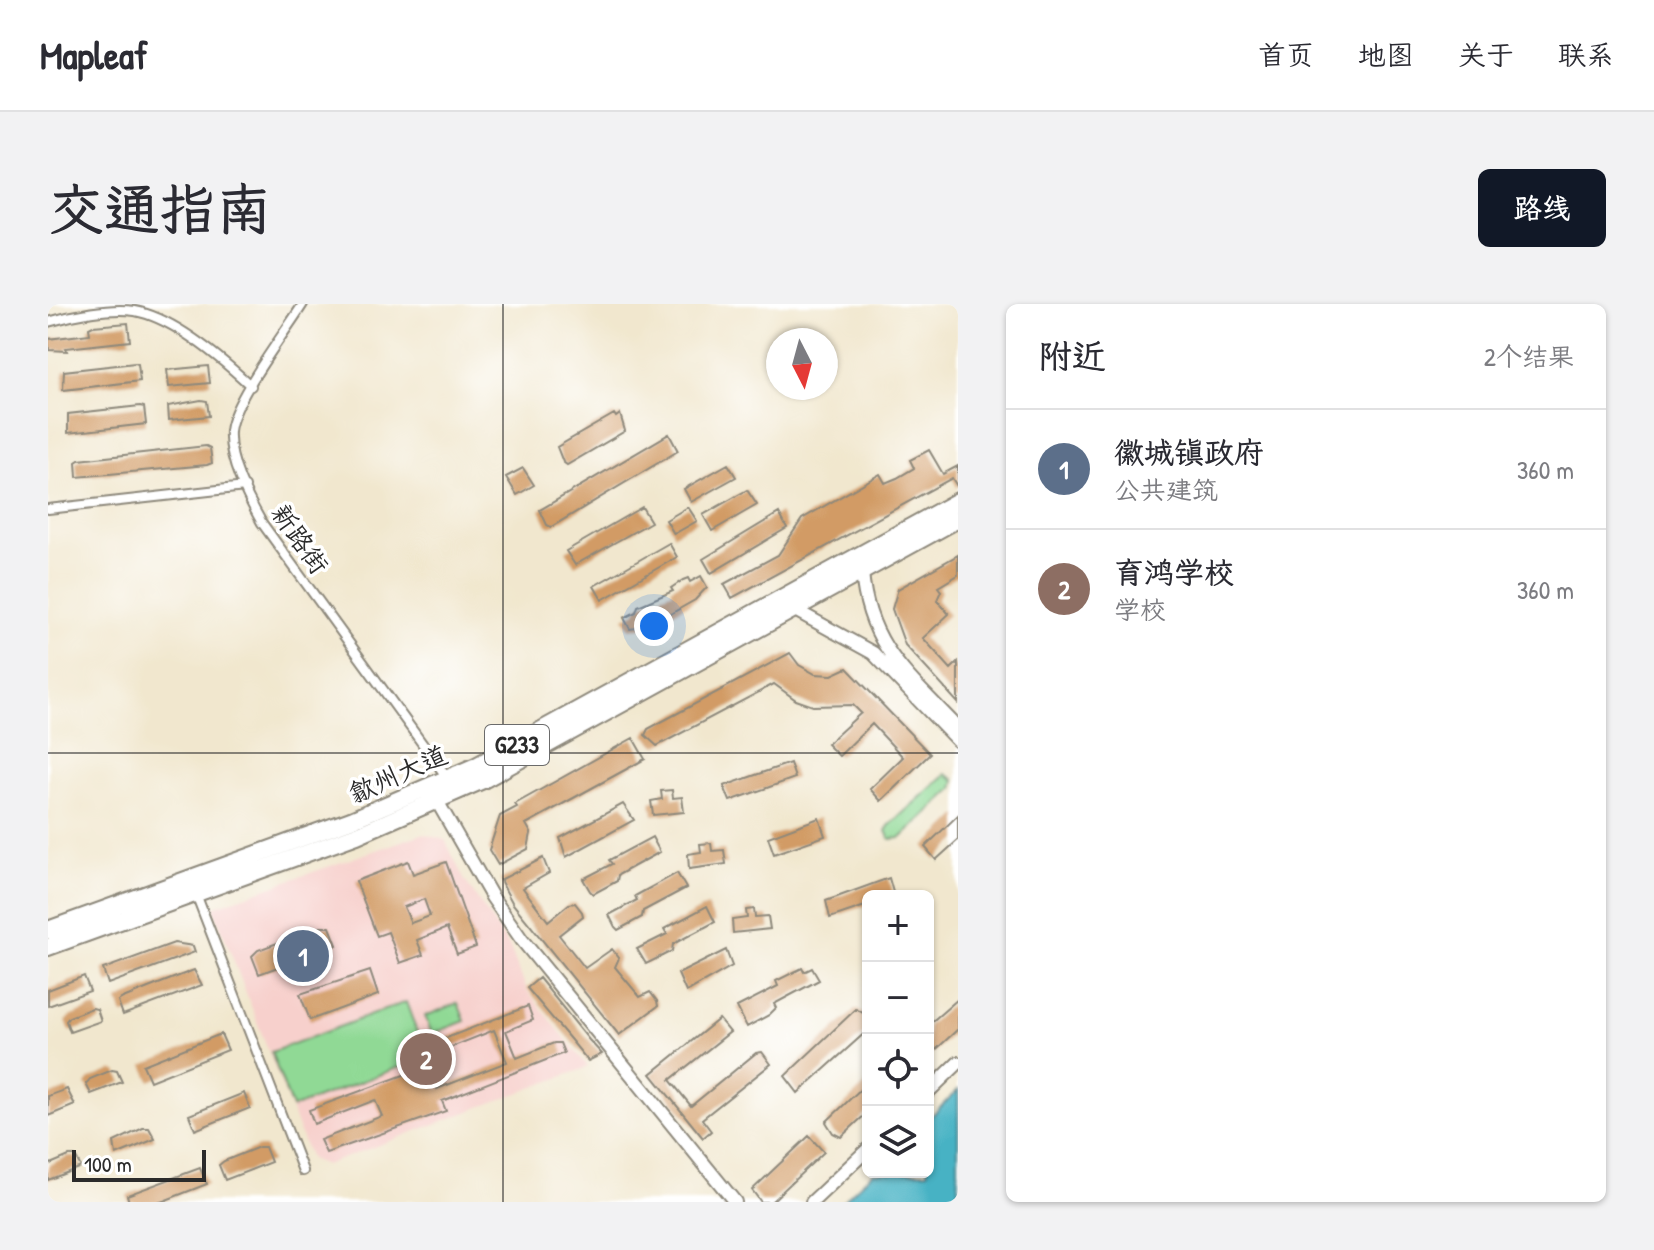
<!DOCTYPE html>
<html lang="zh">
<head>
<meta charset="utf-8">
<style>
  :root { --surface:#fff; --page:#f2f2f3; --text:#2b2b33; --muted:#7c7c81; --line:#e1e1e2; --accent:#111827 }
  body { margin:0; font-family:"Patrick Hand","LXGW WenKai TC",sans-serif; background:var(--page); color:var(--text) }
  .controls { position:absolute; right:24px; bottom:24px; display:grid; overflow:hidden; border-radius:12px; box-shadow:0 2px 6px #0004 }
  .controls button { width:72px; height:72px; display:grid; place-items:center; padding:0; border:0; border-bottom:2px solid var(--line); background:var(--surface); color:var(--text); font:40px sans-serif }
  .compass { position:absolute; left:718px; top:24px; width:72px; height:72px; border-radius:50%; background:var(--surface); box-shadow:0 2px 6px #0004; rotate:174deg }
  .scale { position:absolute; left:24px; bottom:20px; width:134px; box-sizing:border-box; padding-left:8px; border:4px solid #2b2b2b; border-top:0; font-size:22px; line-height:28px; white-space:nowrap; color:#2b2b2b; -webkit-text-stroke:6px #fff; paint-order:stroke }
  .you { position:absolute; left:606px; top:322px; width:28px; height:28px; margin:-20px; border:6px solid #fff; border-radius:50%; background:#1a73e8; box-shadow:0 0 0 12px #1a73e833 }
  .badge { display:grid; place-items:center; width:52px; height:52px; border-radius:50%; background:var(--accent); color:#fff; font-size:26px; font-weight:700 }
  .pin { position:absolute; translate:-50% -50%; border:4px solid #fff; box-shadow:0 2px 8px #0006 }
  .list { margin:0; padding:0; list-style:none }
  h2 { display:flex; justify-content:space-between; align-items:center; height:104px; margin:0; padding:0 32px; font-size:34px }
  h2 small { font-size:26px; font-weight:400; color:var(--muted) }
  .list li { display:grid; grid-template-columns:52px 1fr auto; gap:24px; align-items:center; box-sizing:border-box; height:120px; padding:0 32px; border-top:2px solid var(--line) }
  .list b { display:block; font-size:30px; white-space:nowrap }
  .list p { margin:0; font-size:26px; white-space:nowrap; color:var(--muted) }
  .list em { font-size:26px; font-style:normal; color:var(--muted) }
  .icon { flex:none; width:44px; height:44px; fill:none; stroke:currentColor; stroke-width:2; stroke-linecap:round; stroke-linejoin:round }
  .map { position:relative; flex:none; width:910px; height:898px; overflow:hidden; border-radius:12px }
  header { display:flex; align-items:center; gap:48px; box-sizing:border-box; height:112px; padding:0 40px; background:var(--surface); border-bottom:2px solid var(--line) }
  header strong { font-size:38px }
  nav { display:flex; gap:44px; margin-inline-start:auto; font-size:28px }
  .intro { display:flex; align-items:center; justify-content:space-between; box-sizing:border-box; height:192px; padding:0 48px }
  h1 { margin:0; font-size:56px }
  .button { padding:20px 36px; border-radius:12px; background:var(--accent); color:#fff; font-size:28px; font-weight:700 }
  main { display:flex; gap:48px; padding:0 48px }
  aside { flex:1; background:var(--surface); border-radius:12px; box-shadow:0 2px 6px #0004 }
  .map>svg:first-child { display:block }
</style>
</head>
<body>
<header>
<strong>Mapleaf</strong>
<nav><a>首页</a><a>地图</a><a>关于</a><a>联系</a></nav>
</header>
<div class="intro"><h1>交通指南</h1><a class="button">路线</a></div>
<main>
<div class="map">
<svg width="910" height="898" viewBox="0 0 910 898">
  <rect width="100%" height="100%" fill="#fff"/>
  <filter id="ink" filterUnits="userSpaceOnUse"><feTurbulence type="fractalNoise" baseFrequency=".0125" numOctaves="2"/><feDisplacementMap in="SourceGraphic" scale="16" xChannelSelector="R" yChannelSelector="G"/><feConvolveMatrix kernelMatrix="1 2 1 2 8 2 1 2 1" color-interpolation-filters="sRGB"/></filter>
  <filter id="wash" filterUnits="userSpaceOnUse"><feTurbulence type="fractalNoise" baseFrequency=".006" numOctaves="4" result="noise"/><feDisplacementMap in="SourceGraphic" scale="32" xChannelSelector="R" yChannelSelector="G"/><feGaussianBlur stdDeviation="1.8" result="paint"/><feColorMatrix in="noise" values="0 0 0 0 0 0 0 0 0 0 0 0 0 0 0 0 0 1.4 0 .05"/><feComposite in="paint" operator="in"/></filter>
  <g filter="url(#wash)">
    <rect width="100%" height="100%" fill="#f1e7ce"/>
    <path fill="#f7d0cc" d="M374,530L397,536L416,575L461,642L479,686L540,763L277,861L262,855L165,603Z"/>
    <path fill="#90d995" stroke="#5e8260" stroke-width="2" d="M898,470L907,476L905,485L853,534L842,535L838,527L841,522Z
      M358,698L378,753L244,804L223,748Z
      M410,699L417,717L384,730L377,712Z"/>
    <path fill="#47b2c4" stroke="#396e78" stroke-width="2" d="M910,786V898H794L825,868H880V815Z"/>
    <g id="blocks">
      <path fill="#d29b65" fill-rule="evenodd" d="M80,19L82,37L18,44L19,47L1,46L0,35L42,30L41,24L45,22Z
        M87,59L90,60L92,77L15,86L16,67Z
        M160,62L162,79L121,83L119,66Z
        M153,96L159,97L161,112L121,116L120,102Z
        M92,102L96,103L98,120L20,129V110Z
        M566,110L568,113L572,110L577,127L519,161L515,158L509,143Z
        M621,130L630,147L503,223L499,221L492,206Z
        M158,142L162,144L164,159L159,161L29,173L28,158L31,156Z
        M881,146L895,170L910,162V184L904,174L684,294L676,280L730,251L754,215L832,170L837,179L849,174L866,164L862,156Z
        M680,160L688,173L643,198L636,185Z
        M475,164L486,181L469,191L458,173Z
        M699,186L709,201L664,227L655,211Z
        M594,203L603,218L527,261L518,247Z
        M640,203L649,217L626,230L618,216Z
        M731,209L739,224L663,269L655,255Z
        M621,239L629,253L554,296L546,282Z
        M910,251V271L890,283L893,287L889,296L901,310L875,334L903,365L910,358V399L857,341L844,305L850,285Z
        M653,272L659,283L647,296L601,322L582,325L576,314L588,308L590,302L625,287L623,284L635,276L640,274L642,278Z
        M742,349L751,361L767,370L784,371L799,364L882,450L833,497L822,485L855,453L824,420L791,452L779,440L813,409L805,401L765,402L748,396L726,380L609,442L597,431L600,425Z
        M585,434L597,455L478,520L483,529L480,545L450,561L441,546L452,512L469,503L467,500Z
        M742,459L747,474L682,497L676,482Z
        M624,486L625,494L634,493L636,508L605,511L603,497L614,495L613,487Z
        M575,500L586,516L518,553L512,534Z
        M910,511V536L888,556L877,543Z
        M771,514L777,532L726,550L720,533Z
        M604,533L612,548L570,571L569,577L545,590L542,587L535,575L564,560L561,556Z
        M663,539L664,547L676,546L678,560L641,565L640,550L653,548L652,540Z
        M495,554L501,569L475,584L500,617L521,600L527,599L534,608L535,612L511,631L537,664L564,645L571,654L567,663L592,693L602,688L609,697L610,702L571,731L465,600L452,576Z
        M360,557L365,570L398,558L428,643L409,650L399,624L369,636L375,651L352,659L340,628L329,632L308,577ZM376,595L382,612L363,619L356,603Z
        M629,569L638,584L595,607L594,613L570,626L567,623L561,611L589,596L587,592Z
        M841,574L846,592H820V601L782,614L778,597Z
        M659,602L667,618L625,640L624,647L598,660L589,645L619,630L616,625Z
        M706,605L707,613L720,612L722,625L685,629L684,616L699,614L698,606Z
        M273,623H282L289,641L211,670L204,652L210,646Z
        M126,639L145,642L147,648L60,680L55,665Z
        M678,646L684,662L638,688L630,670Z
        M754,664L756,668L764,664L771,676L726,700L728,704L721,711L699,723L689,703L730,682L728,677Z
        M146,666L154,681L75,711L70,697L75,694Z
        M322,667L330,691L262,716L252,690Z
        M36,672L42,687L0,702V686Z
        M491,674L541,736L554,750L540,757L522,735L479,684Z
        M910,695V725L880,753V721Z
        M480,702L485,716L458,727L469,754L506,739H512L516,749L394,797L398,807L278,849L272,836L334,812L327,796L266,820L261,806L380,762L389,785L459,758L446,726L386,750L383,740Z
        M44,704L49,705L53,717L22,728L18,717L21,713Z
        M808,705L820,712V726L750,789L737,772Z
        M671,715L682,728L622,776L643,802L708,749L714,748L723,760L654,815L663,827L655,834L603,770Z
        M173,730L180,746L102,777L95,761Z
        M64,766L69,767L74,778L43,790L38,780L42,775Z
        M820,778V808L793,833L785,829L778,818Z
        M19,785L27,801L0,812V792Z
        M196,789L202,804L147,826L141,811Z
        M95,824H101L107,835L68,851L66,838Z
        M761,832L776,848L723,898H713L704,886Z
        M211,843H217L223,858L177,876L171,861L176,857Z
        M21,852H27L33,863L0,876V861Z
        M152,864L159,880L113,898H81L79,891Z"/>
    </g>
  </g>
  <g filter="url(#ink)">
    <use href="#blocks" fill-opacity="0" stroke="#8e897c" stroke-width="2"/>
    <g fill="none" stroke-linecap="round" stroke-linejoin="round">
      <g stroke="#8e897c" stroke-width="12">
        <path id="street" d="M255,0C237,29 185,96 182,127C180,157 200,194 214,219L400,475
          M0,18C24,11 62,3 87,7C126,14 175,56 203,82
          M0,205L197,183
          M148,590L255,867"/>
      </g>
      <g stroke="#8e897c" stroke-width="16">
        <path id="secondary" d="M814,268C820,343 862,373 910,424
          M747,306L825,349L910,437
          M389,497L444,593L474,636L687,898
          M880,788L910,759
          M764,898L820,845"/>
      </g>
      <g stroke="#8e897c" stroke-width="20">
        <path id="highway" d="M0,626L303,516L428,462L910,197
          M0,643L309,531L435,476L910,215"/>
      </g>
      <use href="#street" stroke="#fff" stroke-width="8"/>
      <use href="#secondary" stroke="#fff" stroke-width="12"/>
      <use href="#highway" stroke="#fff" stroke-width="16"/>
    </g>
  </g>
  <path fill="none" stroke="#2b2b2b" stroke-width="2" stroke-opacity="0.55" d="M455,0V898M0,449H910"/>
  <g text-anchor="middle" stroke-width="7" stroke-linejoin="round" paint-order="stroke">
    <rect fill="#fff" stroke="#6b6b6b" stroke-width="2" x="437" y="421" width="64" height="40" rx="6"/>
    <g font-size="24" font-weight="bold" fill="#2b2b2b">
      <text x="469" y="449">G233</text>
    </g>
    <g font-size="26" fill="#2b2b2b" stroke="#fff">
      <text transform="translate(252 235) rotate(55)" y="9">新路街</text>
      <text transform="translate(350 470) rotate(-24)" y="9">歙州大道</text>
    </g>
  </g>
</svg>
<div class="controls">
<button>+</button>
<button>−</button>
<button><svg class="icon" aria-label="locate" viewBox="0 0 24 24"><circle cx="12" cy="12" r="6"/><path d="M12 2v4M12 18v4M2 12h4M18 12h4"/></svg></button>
<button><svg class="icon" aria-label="layers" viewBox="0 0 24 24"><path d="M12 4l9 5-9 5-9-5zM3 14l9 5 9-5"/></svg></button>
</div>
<svg class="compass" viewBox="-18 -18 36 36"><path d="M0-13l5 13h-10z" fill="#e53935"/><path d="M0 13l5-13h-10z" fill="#7c7c81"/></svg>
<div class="scale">100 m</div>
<div class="you"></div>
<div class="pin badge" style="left:255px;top:652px;background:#5c6f8a">1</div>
<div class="pin badge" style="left:378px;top:755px;background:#8d6e63">2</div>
</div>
<aside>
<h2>附近<small>2个结果</small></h2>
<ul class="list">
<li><span class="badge" style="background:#5c6f8a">1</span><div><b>徽城镇政府</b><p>公共建筑</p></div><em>360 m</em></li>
<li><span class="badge" style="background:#8d6e63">2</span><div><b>育鸿学校</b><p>学校</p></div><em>360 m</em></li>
</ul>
</aside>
</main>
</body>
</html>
